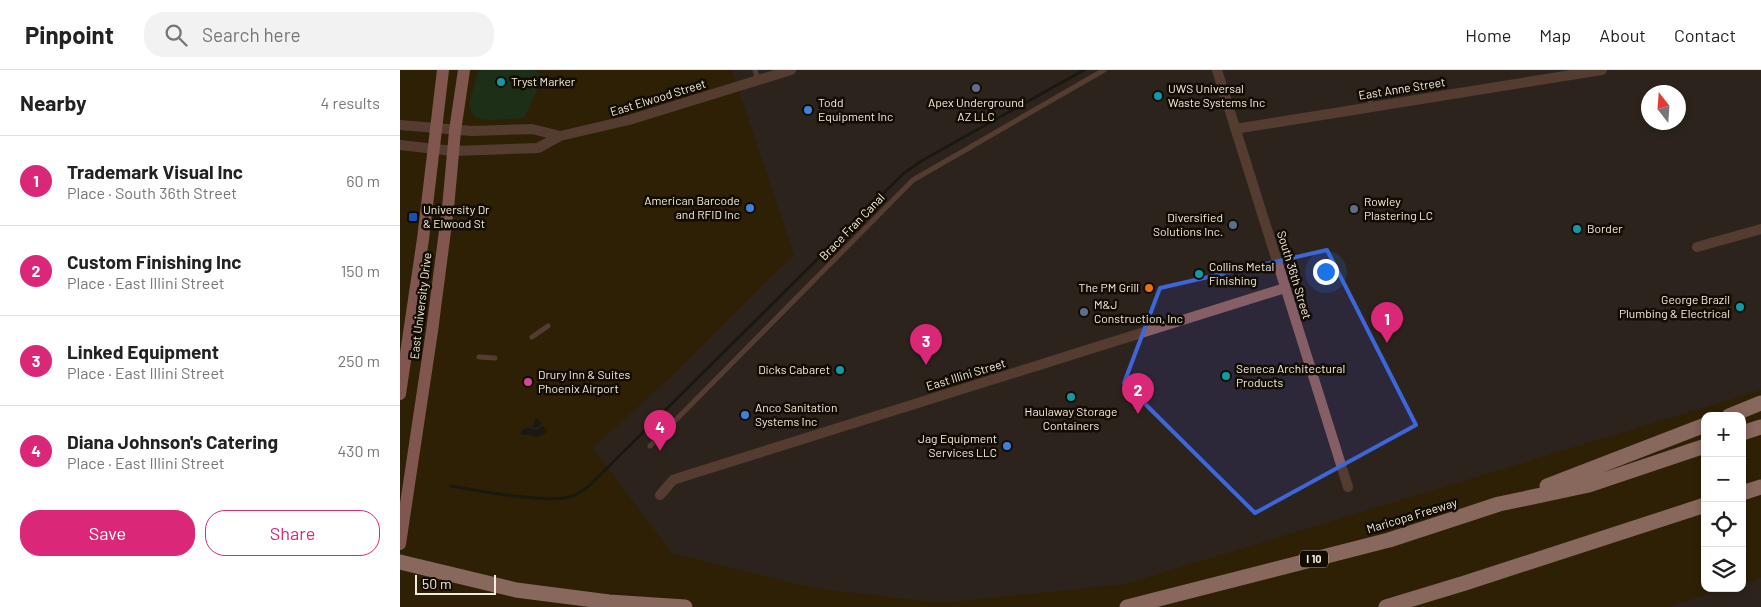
<!DOCTYPE html>
<html lang="en">
<head>
<meta charset="utf-8">
<style>
  :root { --surface:#fff; --page:#f2f2f2; --text:#222; --muted:#767676; --line:#e0e0e0; --accent:#db2777 }
  body { margin:0; font-family:Barlow,sans-serif; background:var(--page); color:var(--text) }
  .controls { position:absolute; right:15px; bottom:15px; display:grid; overflow:hidden; border-radius:10px; box-shadow:0 2px 8px #0003 }
  .controls button { width:45px; height:45px; display:grid; place-items:center; padding:0; border:0; border-bottom:1px solid var(--line); background:var(--surface); color:var(--text); font:25px sans-serif }
  .compass { position:absolute; left:1241px; top:15px; width:45px; height:45px; border-radius:50%; background:var(--surface); box-shadow:0 2px 8px #0003; rotate:343deg }
  .scale { position:absolute; left:15px; bottom:12px; width:81px; box-sizing:border-box; padding-left:5px; border:2px solid #f3ebdb; border-top:0; font-size:14px; line-height:18px; white-space:nowrap; color:#f3ebdb; -webkit-text-stroke:4px #120c03; paint-order:stroke }
  .you { position:absolute; left:925px; top:201px; width:18px; height:18px; margin:-12px; border:4px solid #fff; border-radius:50%; background:#1a73e8; box-shadow:0 0 0 8px #1a73e833 }
  .badge { display:grid; place-items:center; width:32px; height:32px; border-radius:50%; background:var(--accent); color:#fff; font-size:16px; font-weight:700 }
  .pin { position:absolute; translate:-50% -41px; filter:drop-shadow(0 1px 2px #0008) }
  .pin::after { content:''; position:absolute; top:26px; width:18px; height:15px; background:inherit; clip-path:polygon(0 0,100% 0,50% 100%) }
  .list { margin:0; padding:0; list-style:none }
  h2 { display:flex; justify-content:space-between; align-items:center; height:65px; margin:0; padding:0 20px; font-size:21px }
  h2 small { font-size:16px; font-weight:400; color:var(--muted) }
  .list li { display:grid; grid-template-columns:32px 1fr auto; gap:15px; align-items:center; box-sizing:border-box; height:90px; padding:0 20px; border-top:1px solid var(--line) }
  .list b { display:block; font-size:19px; white-space:nowrap }
  .list p { margin:0; font-size:16px; white-space:nowrap; color:var(--muted) }
  .list em { font-size:16px; font-style:normal; color:var(--muted) }
  .actions { display:flex; gap:10px; padding:15px 20px }
  .actions a { flex:1; padding:11px 0; border:1px solid var(--accent); border-radius:20px; text-align:center; font-size:18px; color:var(--accent) }
  .actions .main { background:var(--accent); color:#fff }
  .icon { flex:none; width:28px; height:28px; fill:none; stroke:currentColor; stroke-width:2; stroke-linecap:round; stroke-linejoin:round }
  .map { position:relative; flex:none; width:1361px; height:537px; overflow:hidden }
  header { display:flex; align-items:center; gap:30px; box-sizing:border-box; height:70px; padding:0 25px; background:var(--surface); border-bottom:1px solid var(--line) }
  header strong { font-size:24px }
  nav { display:flex; gap:28px; margin-inline-start:auto; font-size:18px }
  .search { width:350px; height:45px; background:var(--page); display:flex; align-items:center; gap:12px; box-sizing:border-box; padding:0 18px; border-radius:20px; color:var(--muted); font-size:19px }
  main { display:flex }
  aside { flex:1; background:var(--surface) }
  .map>svg:first-child { display:block }
</style>
</head>
<body>
<header>
<strong>Pinpoint</strong>
<div class="search"><svg class="icon" aria-label="search" viewBox="0 0 24 24"><circle cx="10" cy="10" r="6"/><path d="M15 15l6 6"/></svg>Search here</div>
<nav><a>Home</a><a>Map</a><a>About</a><a>Contact</a></nav>
</header>
<main>
<aside>
<h2>Nearby<small>4 results</small></h2>
<ul class="list">
<li><span class="badge">1</span><div><b>Trademark Visual Inc</b><p>Place · South 36th Street</p></div><em>60 m</em></li>
<li><span class="badge">2</span><div><b>Custom Finishing Inc</b><p>Place · East Illini Street</p></div><em>150 m</em></li>
<li><span class="badge">3</span><div><b>Linked Equipment</b><p>Place · East Illini Street</p></div><em>250 m</em></li>
<li><span class="badge">4</span><div><b>Diana Johnson's Catering</b><p>Place · East Illini Street</p></div><em>430 m</em></li>
</ul>
<div class="actions"><a class="main">Save</a><a>Share</a></div>
</aside>
<div class="map">
<svg width="1361" height="537" viewBox="0 0 1361 537">
  <defs>
    <pattern id="water-waves" width="16" height="10" patternUnits="userSpaceOnUse" patternTransform="scale(1.25)"><rect width="16" height="10" fill="#000e20"/><path d="M0 5q4-4 8 0t8 0" fill="none" stroke="#263140"/></pattern>
  </defs>
  <rect width="100%" height="100%" fill="#2e2106"/>
  <path fill="#2c2839" fill-rule="evenodd" d="M332,0H1361V320L725,514L540,533L414,518L272,483L193,378L258,319L394,185ZM1248,22H1278V52H1248Z
    M1361,508V537H1269L1328,518H1342V514Z"/>
  <path fill="#0a402a" d="M81,0H133L144,5L124,48L91,50L76,48L70,40L69,34L78,1Z"/>
  <path fill="url(#water-waves)" d="M138,348L147,362L138,367L121,364V360L134,356V350Z"/>
  <g fill="none" stroke-linecap="round" stroke-linejoin="round">
    <path stroke="#000e20" stroke-width="3" d="M51,416C76,420 151,435 172,426C178,424 184,419 189,416L504,103L523,90L684,0"/>
    <path stroke="#855e66" stroke-width="5" d="M355,0L358,10
      M970,27L971,37
      M132,267L148,256
      M79,287L95,288
      M250,376L513,110L704,0"/>
    <path stroke="#855e66" stroke-width="10" d="M817,0L948,417
      M0,55L72,61L132,59L160,66
      M835,59L1202,0
      M0,75L53,81L138,78L160,66L229,50L391,0
      M1297,177L1361,159
      M260,425L273,410L288,405L885,218"/>
    <path stroke="#e797a9" stroke-width="12" d="M0,324L23,169L43,0
      M0,474L32,261L48,138L55,61L64,0"/>
    <path stroke="#f6bcc8" stroke-width="15" d="M1329,346L1361,333
      M1342,363L1361,357
      M1147,416L1305,355
      M1342,423L1361,417
      M0,492L116,520L209,532L285,537
      M727,537L989,470L1099,434L1189,415L1305,376
      M986,537L1065,513L1305,435"/>
  </g>
  <path d="M0 0H1361V537H0ZM927,180L1016,355L855,443L724,313L760,218Z" fill="#2e2106" fill-opacity=".55" fill-rule="evenodd"/>
  <path fill="none" stroke="#3d66d8" stroke-width="4" stroke-linejoin="round" d="M927,180L1016,355L855,443L724,313L760,218Z"/>
  <g fill="#0f9aa8" stroke="#120c03" stroke-width="2">
    <circle cx="101" cy="12" r="5"/>
    <circle cx="758" cy="26" r="5"/>
    <circle cx="1177" cy="159" r="5"/>
    <circle cx="799" cy="204" r="5"/>
    <circle cx="1340" cy="237" r="5"/>
    <circle cx="440" cy="300" r="5"/>
    <circle cx="826" cy="306" r="5"/>
    <circle cx="671" cy="327" r="5"/>
  </g>
  <g fill="#5c6f8a" stroke="#120c03" stroke-width="2">
    <circle cx="576" cy="18" r="5"/>
    <circle cx="954" cy="139" r="5"/>
    <circle cx="833" cy="155" r="5"/>
    <circle cx="684" cy="242" r="5"/>
  </g>
  <g fill="#3f7fe0" stroke="#120c03" stroke-width="2">
    <circle cx="408" cy="40" r="5"/>
    <circle cx="350" cy="138" r="5"/>
    <circle cx="345" cy="345" r="5"/>
    <circle cx="607" cy="376" r="5"/>
  </g>
  <rect fill="#1a4fb4" stroke="#120c03" stroke-width="2" x="8" y="142" width="10" height="10" rx="2.5"/>
  <circle fill="#e8710a" stroke="#120c03" stroke-width="2" cx="749" cy="218" r="5"/>
  <circle fill="#d1479c" stroke="#120c03" stroke-width="2" cx="128" cy="312" r="5"/>
  <g text-anchor="middle" stroke-width="5" stroke-linejoin="round" paint-order="stroke">
    <rect fill="#120c03" stroke="#b0a89a" stroke-width="1" x="900" y="480.5" width="28" height="17" rx="4"/>
    <g font-size="11" font-weight="bold" fill="#f3ebdb">
      <text x="914" y="493">I 10</text>
    </g>
    <g font-size="12" fill="#f3ebdb" stroke="#120c03" text-anchor="start">
      <text x="111" y="16">Tryst Marker</text>
      <text x="768" y="23">UWS Universal<tspan x="768" dy="14">Waste Systems Inc</tspan></text>
      <text x="418" y="37">Todd<tspan x="418" dy="14">Equipment Inc</tspan></text>
      <text x="576" y="37" text-anchor="middle">Apex Underground<tspan x="576" dy="14">AZ LLC</tspan></text>
      <text x="340" y="135" text-anchor="end">American Barcode<tspan x="340" dy="14">and RFID Inc</tspan></text>
      <text x="964" y="136">Rowley<tspan x="964" dy="14">Plastering LC</tspan></text>
      <text x="23" y="144">University Dr<tspan x="23" dy="14">&amp; Elwood St</tspan></text>
      <text x="823" y="152" text-anchor="end">Diversified<tspan x="823" dy="14">Solutions Inc.</tspan></text>
      <text x="1187" y="163">Border</text>
      <text x="809" y="201">Collins Metal<tspan x="809" dy="14">Finishing</tspan></text>
      <text x="739" y="222" text-anchor="end">The PM Grill</text>
      <text x="1330" y="234" text-anchor="end">George Brazil<tspan x="1330" dy="14">Plumbing &amp; Electrical</tspan></text>
      <text x="694" y="239">M&amp;J<tspan x="694" dy="14">Construction, Inc</tspan></text>
      <text x="836" y="303">Seneca Architectural<tspan x="836" dy="14">Products</tspan></text>
      <text x="430" y="304" text-anchor="end">Dicks Cabaret</text>
      <text x="138" y="309">Drury Inn &amp; Suites<tspan x="138" dy="14">Phoenix Airport</tspan></text>
      <text x="355" y="342">Anco Sanitation<tspan x="355" dy="14">Systems Inc</tspan></text>
      <text x="671" y="346" text-anchor="middle">Haulaway Storage<tspan x="671" dy="14">Containers</tspan></text>
      <text x="597" y="373" text-anchor="end">Jag Equipment<tspan x="597" dy="14">Services LLC</tspan></text>
    </g>
    <g font-size="12" fill="#f3ebdb" stroke="#120c03">
      <text transform="translate(1002 19) rotate(-9)" y="4">East Anne Street</text>
      <text transform="translate(258 28) rotate(-17)" y="4">East Elwood Street</text>
      <text transform="translate(452 157) rotate(-46)" y="4">Brace Fran Canal</text>
      <text transform="translate(894 205) rotate(73)" y="4">South 36th Street</text>
      <text transform="translate(21 236) rotate(-83)" y="4">East University Drive</text>
      <text transform="translate(566 305) rotate(-17)" y="4">East Illini Street</text>
      <text transform="translate(1012 446) rotate(-17)" y="4">Maricopa Freeway</text>
    </g>
  </g>
</svg>
<div class="controls">
<button>+</button>
<button>−</button>
<button><svg class="icon" aria-label="locate" viewBox="0 0 24 24"><circle cx="12" cy="12" r="6"/><path d="M12 2v4M12 18v4M2 12h4M18 12h4"/></svg></button>
<button><svg class="icon" aria-label="layers" viewBox="0 0 24 24"><path d="M12 4l9 5-9 5-9-5zM3 14l9 5 9-5"/></svg></button>
</div>
<svg class="compass" viewBox="-18 -18 36 36"><path d="M0-13l5 13h-10z" fill="#e53935"/><path d="M0 13l5-13h-10z" fill="#767676"/></svg>
<div class="scale">50 m</div>
<div class="you"></div>
<div class="pin badge" style="left:987px;top:273px">1</div>
<div class="pin badge" style="left:738px;top:344px">2</div>
<div class="pin badge" style="left:526px;top:295px">3</div>
<div class="pin badge" style="left:260px;top:381px">4</div>
</div>
</main>
</body>
</html>
